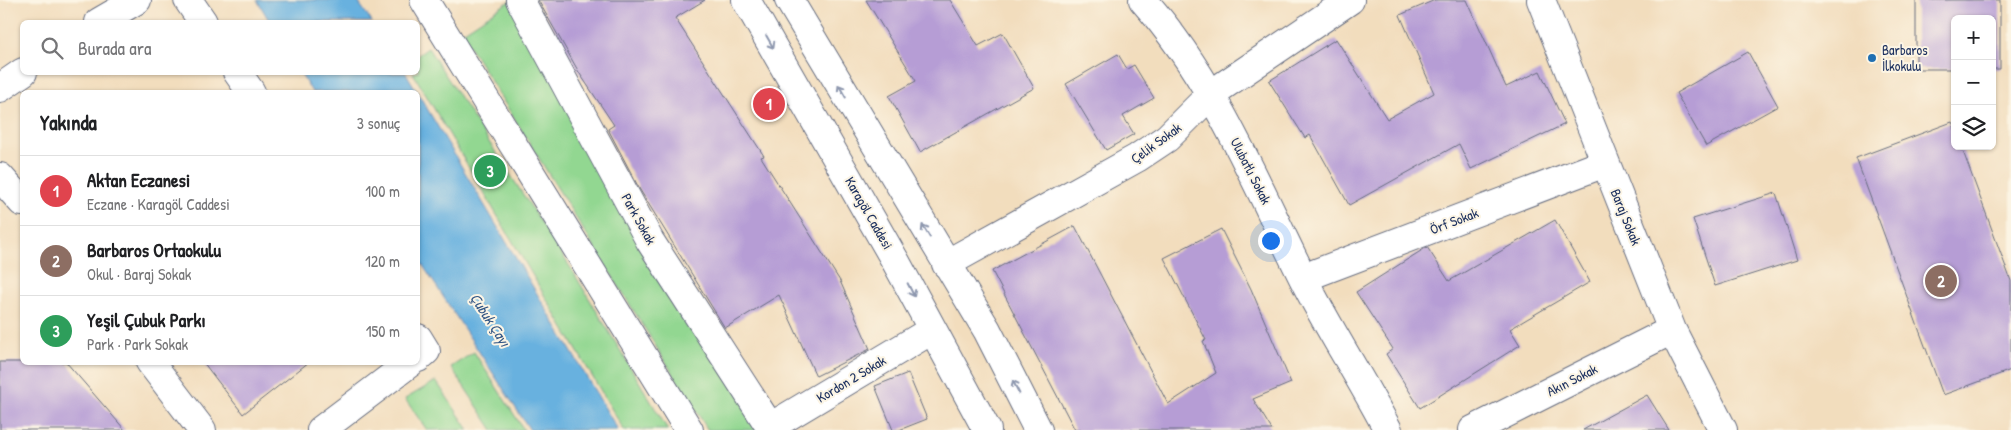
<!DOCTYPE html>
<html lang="tr">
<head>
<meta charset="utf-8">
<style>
  :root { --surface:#fff; --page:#f6f6f6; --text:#202124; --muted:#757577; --line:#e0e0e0; --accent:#0f766e }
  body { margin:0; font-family:"Patrick Hand",sans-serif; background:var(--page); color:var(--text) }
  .controls { position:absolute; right:15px; top:15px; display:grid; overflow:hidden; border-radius:8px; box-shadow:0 1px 4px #0004 }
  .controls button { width:45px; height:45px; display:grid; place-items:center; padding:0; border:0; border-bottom:1px solid var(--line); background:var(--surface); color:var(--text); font:25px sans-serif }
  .you { position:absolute; left:1270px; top:240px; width:18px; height:18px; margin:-12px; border:4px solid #fff; border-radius:50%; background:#1a73e8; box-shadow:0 0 0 8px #1a73e833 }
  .badge { display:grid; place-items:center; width:32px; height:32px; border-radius:50%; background:var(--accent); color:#fff; font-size:16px; font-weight:700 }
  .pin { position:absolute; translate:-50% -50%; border:2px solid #fff; box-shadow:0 1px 5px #0006 }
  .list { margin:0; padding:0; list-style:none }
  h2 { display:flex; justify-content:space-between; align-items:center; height:65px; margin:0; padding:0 20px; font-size:21px }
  h2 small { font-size:16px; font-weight:400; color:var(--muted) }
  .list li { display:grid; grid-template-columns:32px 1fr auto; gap:15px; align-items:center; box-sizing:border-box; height:70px; padding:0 20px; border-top:1px solid var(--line) }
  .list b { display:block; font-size:19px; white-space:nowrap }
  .list p { margin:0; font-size:16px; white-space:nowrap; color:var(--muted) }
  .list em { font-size:16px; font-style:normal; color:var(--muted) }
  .icon { flex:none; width:28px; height:28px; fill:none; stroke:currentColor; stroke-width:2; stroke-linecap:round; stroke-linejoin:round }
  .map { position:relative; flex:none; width:2011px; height:430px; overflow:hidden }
  .search { position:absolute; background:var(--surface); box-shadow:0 1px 4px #0004; left:20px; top:20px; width:400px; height:55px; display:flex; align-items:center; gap:12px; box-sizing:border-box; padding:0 18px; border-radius:8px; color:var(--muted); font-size:19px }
  .panel { position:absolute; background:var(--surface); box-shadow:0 1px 4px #0004; left:20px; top:90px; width:400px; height:275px; border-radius:8px }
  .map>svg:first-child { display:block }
</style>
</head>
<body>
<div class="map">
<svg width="2011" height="430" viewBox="0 0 2011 430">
  <rect width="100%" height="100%" fill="#fcf5e5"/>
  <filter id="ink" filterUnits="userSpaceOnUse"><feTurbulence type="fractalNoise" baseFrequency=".02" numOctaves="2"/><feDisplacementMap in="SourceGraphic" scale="10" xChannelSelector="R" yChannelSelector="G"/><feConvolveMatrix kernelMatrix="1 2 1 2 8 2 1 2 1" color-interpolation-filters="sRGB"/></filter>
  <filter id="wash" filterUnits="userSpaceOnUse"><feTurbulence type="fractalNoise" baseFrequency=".0096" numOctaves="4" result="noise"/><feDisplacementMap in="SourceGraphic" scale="20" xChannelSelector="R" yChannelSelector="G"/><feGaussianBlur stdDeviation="1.12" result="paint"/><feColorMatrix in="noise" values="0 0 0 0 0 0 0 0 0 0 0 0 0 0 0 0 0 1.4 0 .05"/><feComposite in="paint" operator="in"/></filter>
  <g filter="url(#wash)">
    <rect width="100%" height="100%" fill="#f2ddbd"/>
    <path fill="#92d791" stroke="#568378" d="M510,1L760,430H708L461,33Z
      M428,48L572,270L668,430H624L413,73L418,72V55Z
      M474,352L524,430H493L451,367Z
      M436,381L469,430H427L405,399Z"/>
    <path fill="#68b1df" stroke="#42709e" d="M257,0H357L372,22H270Z
      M300,73H406L618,430H530L418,258V92H312Z"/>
    <g id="blocks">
      <path fill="#b69dd5" d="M538,0H705L675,18L764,156L761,157L840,281L870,349L816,376L779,295L725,328L640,190L608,129L614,125L580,74Z
        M866,0H950L978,46L1003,33L1034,88L920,152L889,96L916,81Z
        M1435,0H1467L1506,87L1540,71L1565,124L1471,169L1459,144L1349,205L1310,135L1305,138L1269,81L1336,39L1387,119L1434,93L1400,15Z
        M1916,0H2000V69H1992V19H1955V69H1916Z
        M1748,52L1778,106L1706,146L1676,93Z
        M1118,54L1127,69L1134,65L1154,98L1123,116L1134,134L1106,150L1066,84Z
        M1952,122L1955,128V146H1961L2011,281V370L1943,395L1856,158Z
        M1776,193L1797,260L1715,286L1693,219Z
        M1555,220L1590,282L1510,329L1520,345L1420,408L1386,354L1393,349L1356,292L1427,247L1449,281Z
        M1075,226L1168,404L1216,373L1203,341L1206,340L1164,258L1221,229L1251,289L1291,383L1253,399L1272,430H1075L992,271Z
        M0,362H66L125,430H0Z
        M203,362H309L243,414Z
        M908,373L927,419L899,430H893L875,386Z
        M1647,395L1669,430H1583Z"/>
    </g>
  </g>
  <g filter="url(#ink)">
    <use href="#blocks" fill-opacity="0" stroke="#666c7f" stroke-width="1"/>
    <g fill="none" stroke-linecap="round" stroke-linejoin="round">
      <g stroke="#666c7f" stroke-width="30">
        <path id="minor" d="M188,0L203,22
          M424,0L689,430
          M520,0L650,241L772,430
          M1143,0C1215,81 1255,182 1303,278C1329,330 1361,378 1388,430
          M1541,0L1672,330L1723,430
          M99,22L137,0
          M237,72L251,92
          M0,88L23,72
          M0,177L22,202
          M946,264L1137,158L1167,138L1211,94L1350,0
          M1303,278L1605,163
          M418,338L426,351L418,358
          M150,362L202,430
          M770,427L932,330
          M321,430L411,362
          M1473,430L1672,330"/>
      </g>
      <g stroke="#666c7f" stroke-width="30">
        <path id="major" d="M746,0L896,262L987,430
          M789,0L987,330L1038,430"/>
      </g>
      <use href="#minor" stroke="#fff" stroke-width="28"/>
      <use href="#major" stroke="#fff" stroke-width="28"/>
    </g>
    <defs><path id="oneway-shaft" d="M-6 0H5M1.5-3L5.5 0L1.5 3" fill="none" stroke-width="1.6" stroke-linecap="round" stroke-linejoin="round" transform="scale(1.25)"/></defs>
    <g stroke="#8d97ae">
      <use href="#oneway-shaft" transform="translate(770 42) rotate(60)"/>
      <use href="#oneway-shaft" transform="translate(842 91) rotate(-120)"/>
      <use href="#oneway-shaft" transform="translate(926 231) rotate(-121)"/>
      <use href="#oneway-shaft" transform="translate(911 290) rotate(63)"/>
      <use href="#oneway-shaft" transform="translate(1016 387) rotate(-117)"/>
    </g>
  </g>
  <circle fill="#1f6fb2" stroke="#fcf5e5" stroke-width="2" cx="1872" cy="58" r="5"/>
  <g text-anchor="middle" stroke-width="4" stroke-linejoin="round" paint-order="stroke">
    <g font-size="14" fill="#1b2f5e" stroke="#fcf5e5" text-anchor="start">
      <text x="1882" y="55">Barbaros<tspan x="1882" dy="16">İlkokulu</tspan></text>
    </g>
    <g font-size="14" fill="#1b2f5e" stroke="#fcf5e5">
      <text transform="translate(1156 143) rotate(-36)" y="5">Çelik Sokak</text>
      <text transform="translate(1251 171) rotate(63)" y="5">Ulubatlı Sokak</text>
      <text transform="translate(869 213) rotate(60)" y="5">Karagöl Caddesi</text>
      <text transform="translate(1626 217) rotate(68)" y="5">Baraj Sokak</text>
      <text transform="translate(639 219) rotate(61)" y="5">Park Sokak</text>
      <text transform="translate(1454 221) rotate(-21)" y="5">Örf Sokak</text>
      <text transform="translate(851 379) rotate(-31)" y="5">Kordon 2 Sokak</text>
      <text transform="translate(1572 380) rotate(-27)" y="5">Akın Sokak</text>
    </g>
    <g font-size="15" font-style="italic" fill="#325685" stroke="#fcf5e5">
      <text transform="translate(490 320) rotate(57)" y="5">Çubuk Çayı</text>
    </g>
  </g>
</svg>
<div class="controls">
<button>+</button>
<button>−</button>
<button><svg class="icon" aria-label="layers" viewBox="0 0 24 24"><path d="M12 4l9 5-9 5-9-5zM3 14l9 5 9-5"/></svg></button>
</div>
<div class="you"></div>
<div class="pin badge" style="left:769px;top:104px;background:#e0444e">1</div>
<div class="pin badge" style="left:1941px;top:281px;background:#8d6e63">2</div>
<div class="pin badge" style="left:490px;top:171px;background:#2e9e5b">3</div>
<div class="search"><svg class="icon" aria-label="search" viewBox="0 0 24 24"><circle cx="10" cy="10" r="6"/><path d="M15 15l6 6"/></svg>Burada ara</div>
<section class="panel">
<h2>Yakında<small>3 sonuç</small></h2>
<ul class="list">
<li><span class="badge" style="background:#e0444e">1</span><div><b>Aktan Eczanesi</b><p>Eczane · Karagöl Caddesi</p></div><em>100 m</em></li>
<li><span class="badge" style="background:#8d6e63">2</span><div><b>Barbaros Ortaokulu</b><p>Okul · Baraj Sokak</p></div><em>120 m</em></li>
<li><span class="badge" style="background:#2e9e5b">3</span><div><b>Yeşil Çubuk Parkı</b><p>Park · Park Sokak</p></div><em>150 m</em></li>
</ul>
</section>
</div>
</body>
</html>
